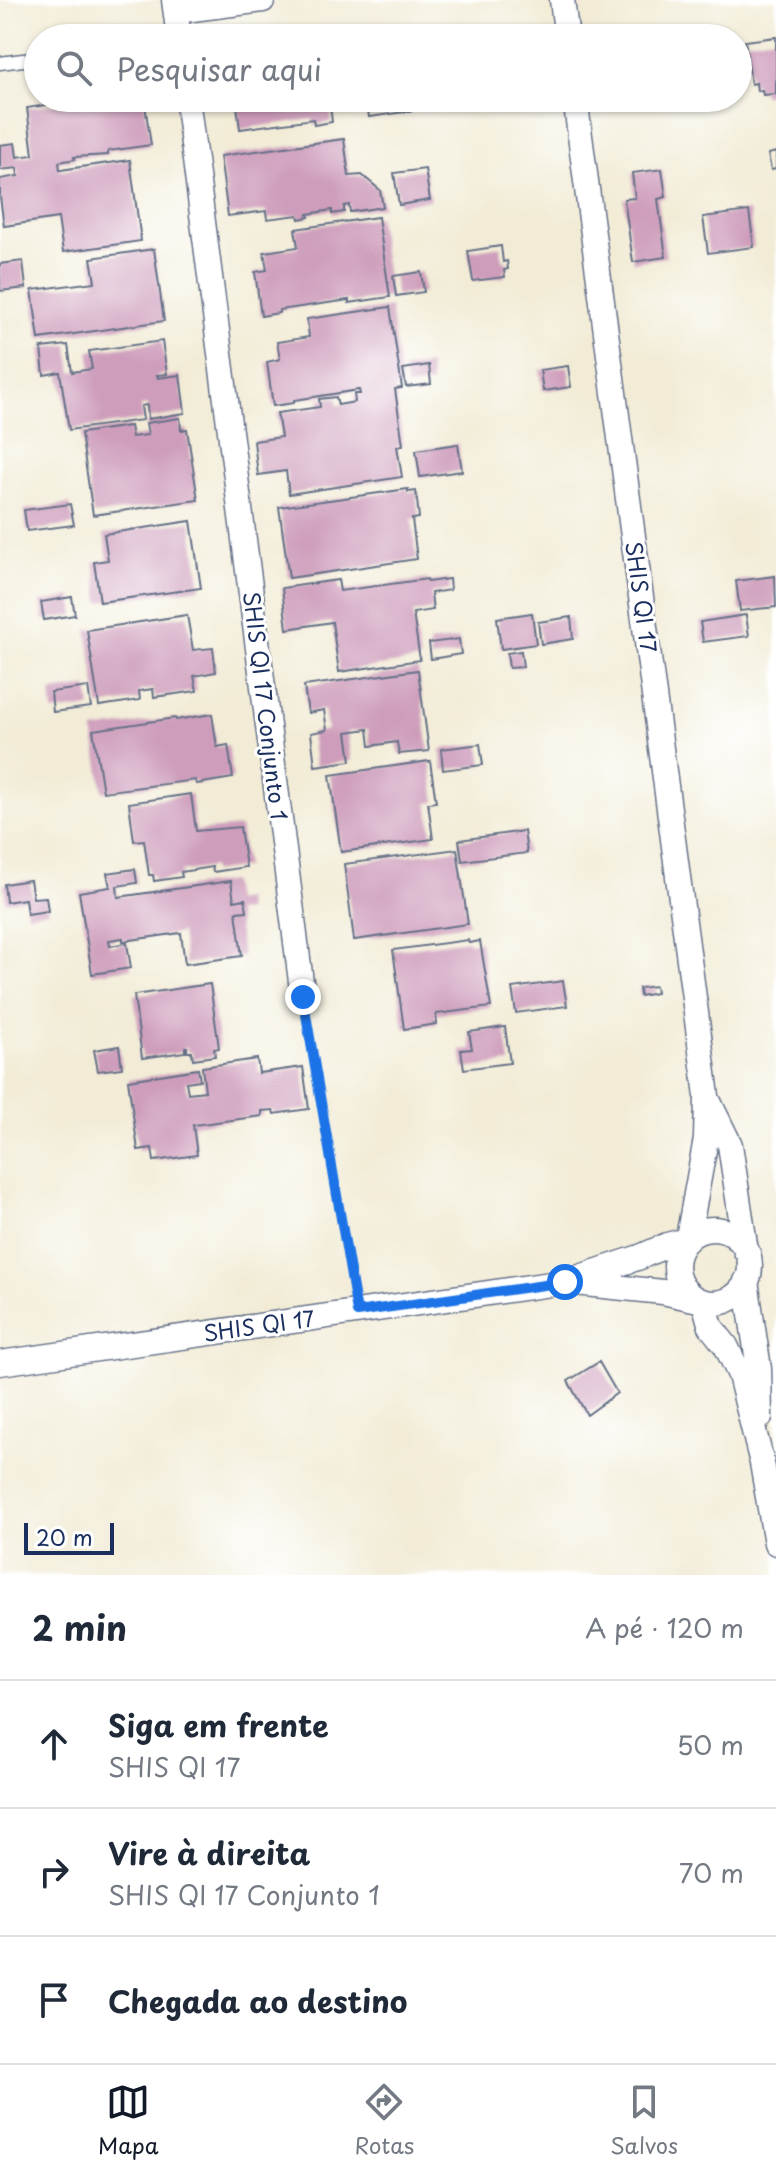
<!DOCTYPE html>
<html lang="pt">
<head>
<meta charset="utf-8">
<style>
  :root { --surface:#fff; --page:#f6f6f7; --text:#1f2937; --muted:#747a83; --line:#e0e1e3; --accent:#111827 }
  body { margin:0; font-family:"Playpen Sans",sans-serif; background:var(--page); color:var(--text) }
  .scale { position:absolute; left:24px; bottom:20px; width:90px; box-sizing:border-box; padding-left:8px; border:4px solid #1b2f5e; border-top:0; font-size:22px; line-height:28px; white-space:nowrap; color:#1b2f5e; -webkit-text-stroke:6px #fff; paint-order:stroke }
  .stop { position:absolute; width:24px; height:24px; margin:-18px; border:6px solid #1a73e8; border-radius:50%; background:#fff }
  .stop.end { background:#1a73e8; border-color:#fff; box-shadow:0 2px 8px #0008 }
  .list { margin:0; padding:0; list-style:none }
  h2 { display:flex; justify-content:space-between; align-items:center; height:104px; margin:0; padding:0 32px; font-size:34px }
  h2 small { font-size:26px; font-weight:400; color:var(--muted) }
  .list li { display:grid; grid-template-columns:52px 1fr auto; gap:24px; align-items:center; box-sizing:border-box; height:128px; padding:0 32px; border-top:2px solid var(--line) }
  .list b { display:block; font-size:30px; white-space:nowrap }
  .list p { margin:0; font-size:26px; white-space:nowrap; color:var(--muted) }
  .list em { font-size:26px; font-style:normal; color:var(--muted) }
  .icon { flex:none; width:44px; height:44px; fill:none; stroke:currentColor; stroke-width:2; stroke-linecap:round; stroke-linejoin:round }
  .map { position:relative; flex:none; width:776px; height:1575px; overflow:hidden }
  .search { position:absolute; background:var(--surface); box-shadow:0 2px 6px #0004; left:24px; right:24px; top:24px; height:88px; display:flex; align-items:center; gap:20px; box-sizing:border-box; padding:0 28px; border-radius:44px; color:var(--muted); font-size:30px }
  .sheet { height:488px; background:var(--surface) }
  nav { display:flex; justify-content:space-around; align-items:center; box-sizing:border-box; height:112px; border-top:2px solid var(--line); background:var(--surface); font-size:22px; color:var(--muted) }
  nav a { display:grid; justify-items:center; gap:4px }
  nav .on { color:var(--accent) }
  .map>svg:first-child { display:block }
</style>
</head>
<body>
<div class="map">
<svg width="776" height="1575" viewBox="0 0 776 1575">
  <rect width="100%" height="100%" fill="#fff"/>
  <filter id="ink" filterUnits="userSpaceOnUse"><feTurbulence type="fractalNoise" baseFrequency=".0125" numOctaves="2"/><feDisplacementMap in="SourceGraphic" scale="16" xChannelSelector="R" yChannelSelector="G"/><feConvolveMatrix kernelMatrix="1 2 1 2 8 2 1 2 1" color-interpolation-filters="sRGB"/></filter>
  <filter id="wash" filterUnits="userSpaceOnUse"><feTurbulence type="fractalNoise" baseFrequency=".006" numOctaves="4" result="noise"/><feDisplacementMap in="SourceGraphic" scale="32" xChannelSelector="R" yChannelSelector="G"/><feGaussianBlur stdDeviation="1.8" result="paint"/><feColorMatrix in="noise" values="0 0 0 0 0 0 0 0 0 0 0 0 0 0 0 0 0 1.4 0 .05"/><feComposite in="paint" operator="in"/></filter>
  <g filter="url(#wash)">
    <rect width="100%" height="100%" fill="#f2ecd7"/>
    <g id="blocks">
      <path fill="#ce9dbb" d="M776,37V94L763,95L762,90L757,91L756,83L751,84L745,41Z
        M91,98H144L151,145L108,151V155L74,157L75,159L59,162L60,170L130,160L141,241L63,252L58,218L4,226L0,197V179L18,176L17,168L0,170V145L15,143L17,157L33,155L27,108Z
        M236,98H329L332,122L314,125L313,119L240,129Z
        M366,98H410L412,111L369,117Z
        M344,139L349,176L362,175L380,190L383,207L350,212L349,205L344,206V212L332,214V210L308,214L309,217L299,219L298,215L267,219L266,211L228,216L220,156Z
        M776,152V169L771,170L768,154Z
        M425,169L430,200L399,205L394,173Z
        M662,169L666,197L658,199L666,257L633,262L624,199L635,198L632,173Z
        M749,211L754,247L708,253L703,217Z
        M378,217L390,297L349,303V300L279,310V313L261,316L255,272L267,270L264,252L298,247L295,229Z
        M501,246L503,262L507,261L508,269L504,270L505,277L473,281L468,251Z
        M154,249L164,321L39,339L32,290L95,282L91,258Z
        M23,261L26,288L0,291V264Z
        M421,272L424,292L396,296L393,276Z
        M390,307L402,388L395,389L403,445L397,446L402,477L289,494L286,471L258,475L254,441L281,437L277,413L320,407L319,399L336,397L338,405L355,402L354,394H360L359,390L294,400V403L273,406L267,362L280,359L277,342L309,337L307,319Z
        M162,341L167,374L157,375L158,378L180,375L185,413L148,419L147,405L141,406L143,420L69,430L60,372L44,375L41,348L68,345L72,372L92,369L89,351Z
        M429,365L431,384L406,387L403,369Z
        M568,366L571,387L543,391L540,370Z
        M180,418L181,430L187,429L198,500L93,515L81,433L130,426L132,437L148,435L146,423Z
        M458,444L462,471L420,477L416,450Z
        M408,489V492L416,491L419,518L412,519L417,559L289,578L279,507Z
        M70,504L74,525L27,531L24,510Z
        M191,521L201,588L100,602L94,562L108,560L104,534Z
        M775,576L776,607L740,611L736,581Z
        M427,579L428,582L449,579L450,590L431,593L433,610L413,613L420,660L339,672L332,622L287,629L282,588L338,580L340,591Z
        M72,597L75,615L44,620L41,602Z
        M532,613L536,644L501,649L497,618Z
        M187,615L193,650L213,648L216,672L194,676L197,691L154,697L153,689L139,691L140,700L99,706L87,630Z
        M746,615L749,636L703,642L700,622Z
        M571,617L573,639L541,644L538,622Z
        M459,639L461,654L431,659L429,643Z
        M521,651L523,667L509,668L507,653Z
        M418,670L429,751L399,754L397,742L370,746L368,729L347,732L351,761L315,766L311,733L327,730L324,710L308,713L304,686Z
        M88,687L91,707L53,712L51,692Z
        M212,714L217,747L228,745L233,778L196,784L195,780L103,792L93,730L175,718L176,720Z
        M480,744L483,765L443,770L441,749Z
        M430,761L436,802L428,803L433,839L341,852L330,775Z
        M191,794L196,831L240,827L246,867L213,872L212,867L181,872L182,877L154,881L153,875H149L144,840L134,841L129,803Z
        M524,831L527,853L462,861L459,840Z
        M457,849L468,924L354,940L344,864Z
        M135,869L137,883L117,886L118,897L231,881L234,901L245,899L247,911L236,912L242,956L185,964L181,933L123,941V938L109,940L110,946L127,943L131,968L92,974L79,892L110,887L107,873Z
        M30,880L33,898L46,897L48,911L27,914L25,899L6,902L4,884Z
        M468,940L469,943L480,941L491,1007L436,1014L437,1024L404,1029L393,950Z
        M563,981L567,1006L516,1013L512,988Z
        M210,984L219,1048L214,1049L215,1056L193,1059L192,1052H187V1047H185V1052L142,1058L134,995Z
        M655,986L656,993L640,996L639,988Z
        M505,1027L510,1063L464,1069L461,1050L472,1049L469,1032Z
        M119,1046L122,1068L98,1071L94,1050Z
        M257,1059L259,1073L303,1067L309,1109L274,1114L273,1110L262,1111V1116L193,1125L197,1155L154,1161L152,1148L138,1150L128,1080L198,1069L200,1080L186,1082L188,1093L205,1091L202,1067Z
        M599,1362L617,1393L587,1415L568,1381Z"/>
    </g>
  </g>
  <g filter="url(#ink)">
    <use href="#blocks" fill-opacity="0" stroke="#667188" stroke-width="2"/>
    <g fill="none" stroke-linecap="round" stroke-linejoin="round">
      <g stroke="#667188" stroke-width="15">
        <path id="lane" d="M0,63L38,58"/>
      </g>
      <g stroke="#667188" stroke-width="27">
        <path id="street" d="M174,0L179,38
          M562,0L567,38
          M176,11L263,0
          M187,98L303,997
          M575,98L707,1096L706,1139L688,1238
          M709,1102L730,1145L746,1251
          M676 1266a37 37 0 1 1 74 0a37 37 0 1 1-74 0Z
          M746,1281L759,1369L760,1417
          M575,1283L663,1292L694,1299
          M704,1302L711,1327L726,1346L740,1375L762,1463L776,1543
          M0,1363L565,1282L640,1257L667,1245L687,1240"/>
      </g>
      <path stroke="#667188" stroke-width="5" stroke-dasharray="2 6" stroke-linecap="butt" d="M307,1021L353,1287"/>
      <use href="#lane" stroke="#fff" stroke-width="12"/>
      <use href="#street" stroke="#fff" stroke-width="24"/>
    </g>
  </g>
  <g fill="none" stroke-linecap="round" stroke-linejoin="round" filter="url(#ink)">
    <path stroke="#1a73e8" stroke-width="10" d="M303,997L357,1312L565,1282"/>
  </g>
  <g text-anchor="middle" stroke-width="6" stroke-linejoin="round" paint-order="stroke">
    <g font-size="22" fill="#1b2f5e" stroke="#fff">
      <text transform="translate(641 597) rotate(82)" y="8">SHIS QI 17</text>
      <text transform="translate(265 706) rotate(83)" y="8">SHIS QI 17 Conjunto 1</text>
      <text transform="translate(259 1326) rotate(-8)" y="8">SHIS QI 17</text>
    </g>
  </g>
</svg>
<div class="scale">20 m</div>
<div class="stop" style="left:565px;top:1282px"></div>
<div class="stop end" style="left:303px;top:997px"></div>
<div class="search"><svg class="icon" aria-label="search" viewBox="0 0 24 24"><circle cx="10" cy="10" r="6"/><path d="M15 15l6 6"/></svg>Pesquisar aqui</div>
</div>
<section class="sheet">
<h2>2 min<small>A pé · 120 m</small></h2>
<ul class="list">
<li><svg class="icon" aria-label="ahead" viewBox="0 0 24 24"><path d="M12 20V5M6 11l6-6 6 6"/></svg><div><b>Siga em frente</b><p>SHIS QI 17</p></div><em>50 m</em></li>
<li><svg class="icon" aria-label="right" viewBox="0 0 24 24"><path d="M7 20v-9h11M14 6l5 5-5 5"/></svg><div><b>Vire à direita</b><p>SHIS QI 17 Conjunto 1</p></div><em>70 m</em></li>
<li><svg class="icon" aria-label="arrive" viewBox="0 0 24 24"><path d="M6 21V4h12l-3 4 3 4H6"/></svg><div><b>Chegada ao destino</b></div></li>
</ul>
</section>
<nav>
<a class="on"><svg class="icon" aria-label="map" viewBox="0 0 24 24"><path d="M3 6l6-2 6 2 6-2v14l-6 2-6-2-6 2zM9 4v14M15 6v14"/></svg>Mapa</a>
<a><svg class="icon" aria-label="directions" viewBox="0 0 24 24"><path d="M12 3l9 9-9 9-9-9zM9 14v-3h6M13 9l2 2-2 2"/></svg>Rotas</a>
<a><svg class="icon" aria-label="saved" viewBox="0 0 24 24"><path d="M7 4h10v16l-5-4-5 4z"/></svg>Salvos</a>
</nav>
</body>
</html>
